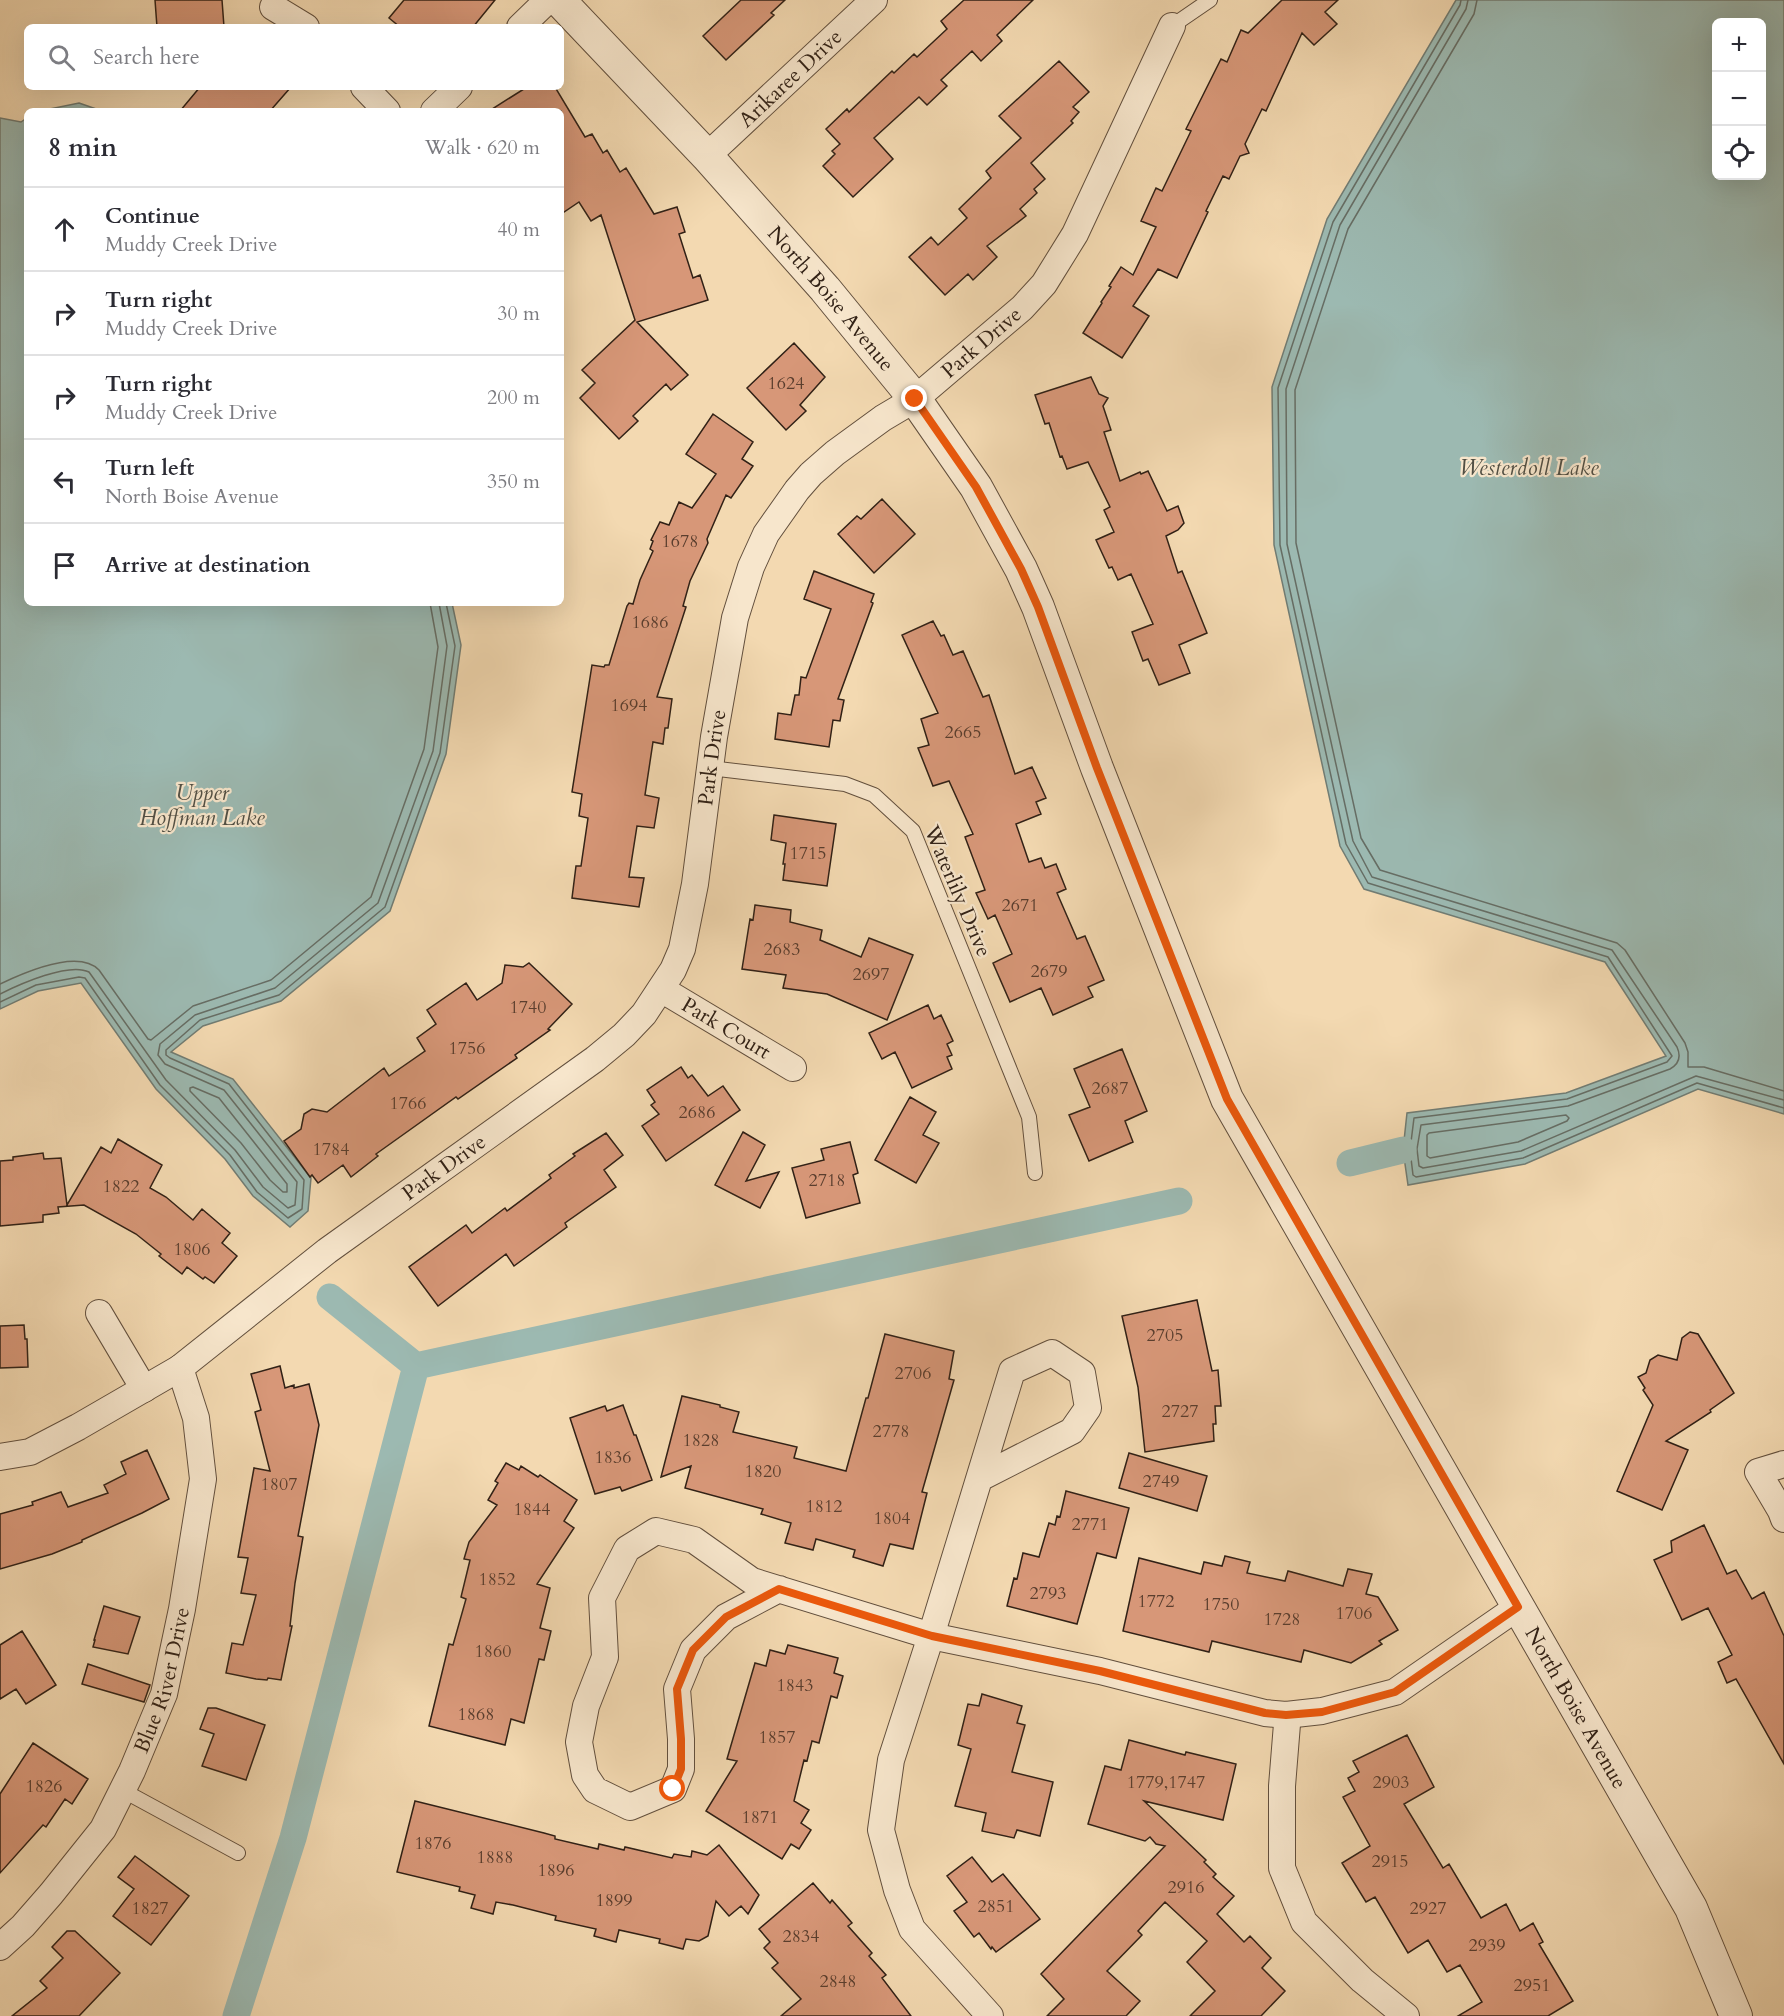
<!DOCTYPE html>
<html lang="en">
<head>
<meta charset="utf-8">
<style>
  :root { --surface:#fff; --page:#f2f2f3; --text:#2b2b33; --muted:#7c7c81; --line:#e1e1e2 }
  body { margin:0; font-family:Cardo,serif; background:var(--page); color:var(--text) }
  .controls { position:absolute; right:18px; top:18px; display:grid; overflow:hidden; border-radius:9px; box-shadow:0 6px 24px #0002 }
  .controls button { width:54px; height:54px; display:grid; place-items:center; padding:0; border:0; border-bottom:2px solid var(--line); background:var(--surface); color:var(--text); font:30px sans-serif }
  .stop { position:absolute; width:18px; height:18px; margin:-14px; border:4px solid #ea580c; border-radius:50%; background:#fff }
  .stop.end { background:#ea580c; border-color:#fff; box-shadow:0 2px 6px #0008 }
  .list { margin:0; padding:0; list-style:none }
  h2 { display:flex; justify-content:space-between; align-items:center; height:78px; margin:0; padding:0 24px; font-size:26px }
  h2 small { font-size:20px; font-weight:400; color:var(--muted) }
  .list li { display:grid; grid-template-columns:39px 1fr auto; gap:18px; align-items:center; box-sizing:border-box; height:84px; padding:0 24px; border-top:2px solid var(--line) }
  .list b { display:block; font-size:22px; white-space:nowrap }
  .list p { margin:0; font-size:20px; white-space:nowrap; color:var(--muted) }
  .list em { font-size:20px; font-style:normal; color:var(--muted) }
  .icon { flex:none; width:33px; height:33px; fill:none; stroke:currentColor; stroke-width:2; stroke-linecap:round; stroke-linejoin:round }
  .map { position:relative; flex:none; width:1784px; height:2016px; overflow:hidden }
  .search { position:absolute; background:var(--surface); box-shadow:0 6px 24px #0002; left:24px; top:24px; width:540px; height:66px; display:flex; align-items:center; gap:15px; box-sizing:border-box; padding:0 21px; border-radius:9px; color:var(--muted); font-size:22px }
  .panel { position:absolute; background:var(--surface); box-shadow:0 6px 24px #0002; left:24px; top:108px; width:540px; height:498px; border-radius:9px }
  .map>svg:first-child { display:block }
</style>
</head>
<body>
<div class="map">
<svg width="1784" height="2016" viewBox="0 0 1784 2016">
  <rect width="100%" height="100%" fill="#f3d9b1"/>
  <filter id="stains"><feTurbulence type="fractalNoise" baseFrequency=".00333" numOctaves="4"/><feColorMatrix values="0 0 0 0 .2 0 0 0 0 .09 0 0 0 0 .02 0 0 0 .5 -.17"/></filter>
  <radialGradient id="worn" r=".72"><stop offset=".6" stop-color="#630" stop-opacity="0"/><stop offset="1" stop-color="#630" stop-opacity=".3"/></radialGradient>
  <path fill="#9cb9b1" stroke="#717c73" stroke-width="1.5" fill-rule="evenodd" d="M1456,0H1784V1114L1698,1089L1525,1164L1408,1185L1403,1150L1407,1113L1566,1093L1666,1056L1605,962L1364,889L1340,846L1274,545L1272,387L1327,219ZM1762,22V176H1716V22Z
    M79,103L102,111H39H40Z
    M0,118L21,122L27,118V603H452L461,645L446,754L390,911L281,1001L203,1026L171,1052L233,1079L311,1178L308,1211L290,1227L253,1196L225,1159L156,1089L81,983L38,991L0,1009Z"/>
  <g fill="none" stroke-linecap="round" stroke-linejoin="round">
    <path stroke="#666d64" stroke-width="1.5" d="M1461,0L1460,5L1333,222L1278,388L1280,545L1346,844L1368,883L1608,957L1672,1056L1667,1062L1567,1099L1414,1118L1410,1150L1413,1175L1416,1177L1523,1158L1697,1083L1784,1108
      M1468,0L1466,9L1340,225L1286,389L1287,544L1353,841L1372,877L1612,950L1677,1047C1681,1056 1679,1064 1670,1069L1568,1106L1421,1125L1417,1149L1419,1166L1423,1168L1521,1151L1696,1076L1784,1100
      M1477,0L1474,14L1348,229L1295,390L1296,543L1361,838L1380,870L1617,943L1625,950L1685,1043L1688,1052V1067H1704L1784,1091
      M0,984C23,973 78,948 99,970L148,1039L151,1040L193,1006L271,980L371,897L424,749L438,647L430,603
      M0,994C20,984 69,962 89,972L166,1080L235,1150L263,1187L288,1208L295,1205L297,1182L224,1090L165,1064L158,1055L160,1044L195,1015L275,988L378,903L433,751L447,646L439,603
      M0,1002L36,985L79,977L85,978L160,1085L230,1155L257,1192L288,1218L302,1209L304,1180L229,1084L170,1058L166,1055V1050L200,1020L279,995L385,907L440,753L455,646L446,603
      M193,1087L219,1098L287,1184V1192H283L270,1180L241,1143L190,1091V1088Z
      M1566,1115L1569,1118L1567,1121L1518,1142L1430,1158L1427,1156V1135L1429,1133Z"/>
    <path stroke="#9cb9b1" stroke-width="27" d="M1350,1163L1403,1150
      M330,1297L416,1366
      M416,1366L1179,1201
      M236,2016L293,1838L416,1366"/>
  </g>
  <path fill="#d79778" stroke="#312116" stroke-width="1.5" d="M155,0H222L224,27H157Z
    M404,0H495L473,27H400L389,18Z
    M741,0H785L771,13L774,15L726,60L703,36Z
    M964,0H1033L997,35L1002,41L981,61L972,51L941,80L947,86L927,105L919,97L874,138L893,159L853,197L823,166L835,154L832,151L840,144L826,129L847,109L849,112L892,71L894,73L914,54L917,57L947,29L941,21Z
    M1282,0H1338L1325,12L1337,24L1314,45L1302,33L1266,111L1262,109L1245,144L1249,153L1240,156L1229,179L1223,176L1206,211L1208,212L1177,278L1158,269L1133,306L1149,316L1122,358L1083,333L1102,303L1101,302L1111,287L1109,286L1121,267L1133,275L1156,227L1141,221L1156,188L1162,191L1191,131L1186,129L1221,59L1227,62L1241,30L1248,33Z
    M1059,61L1089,92L1073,107L1079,112L1071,121L1073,123L1031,163L1045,179L1034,189L1037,193L1020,209L1026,216L987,246L997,257L973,280L968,274L945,295L909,257L931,237L938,245L967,218L959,209L991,178L986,171L1021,138L999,116Z
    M200,87H291L270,111H180Z
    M527,87H555L585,137L592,134L603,153L607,150L620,172L626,168L654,214L677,207L685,232L679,234L693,278L700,275L708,300L637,322L688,375L671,390L666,384L633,416L638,421L619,439L580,398L595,383L582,370L635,320L601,215L591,221L579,202L561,214V111H489Z
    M794,343L825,377L800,405L806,411L786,430L747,388Z
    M1091,377L1099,394L1108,398L1103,406L1111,430L1104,432L1120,481L1140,472L1141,474L1148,471L1167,511L1178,506L1184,523L1178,530L1166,536L1178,573L1182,571L1207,633L1179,645L1190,673L1159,685L1148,659L1143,661L1132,632L1153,624L1131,574L1118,580L1112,567L1109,568L1096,540L1114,532L1104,510L1110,507L1088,462L1067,469L1062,456L1060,457L1049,423L1045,424L1035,395Z
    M713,414L753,442L742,459L753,466L731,498L726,495L707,539L708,543L690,581L683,606L686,607L657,697L672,699L668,728H665L663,744L653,742L645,795L659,798L654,828L637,826L629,877L644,878L639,907L572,898L576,866H581L588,818L579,816L582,794L572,792L592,665L604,667L605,665H609L627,606L629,603L633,604L640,580L653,551L650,549L653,541L651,540L660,522L669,525L679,502L692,508L716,474L686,454Z
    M882,499L915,534L874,573L838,534L857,516L861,519Z
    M814,571L874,594L871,602L873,603L838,699L844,700L840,721L833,720L829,747L775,739L778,713L791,715L795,695H799L801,677L806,678L831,609L804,599Z
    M933,621L941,636L944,635L953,655L963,651L983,697L989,695L1015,774L1032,767L1046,798L1036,802L1041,814L1016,824L1029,862L1041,858L1045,868L1056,864L1066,889L1057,893L1077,939L1085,936L1104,980L1088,987L1093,997L1053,1015L1041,988L1010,1002L993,963L1012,954L995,915L988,919L976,893L985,890L965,837L973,834L949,781L933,786L918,748L929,745L921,719L938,713L902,635Z
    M774,815L836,824L827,886L783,880L785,864H783L786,843L771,840Z
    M755,905L791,910L790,922L822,930L820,940L861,957L869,938L913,955L887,1020L827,994L783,988L786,975L742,969L750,919L753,920Z
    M529,963L572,1004L548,1029L550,1030L515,1055L517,1058L458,1099L456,1097L376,1154L378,1156L351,1177L343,1165L318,1183L312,1175L310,1177L284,1141L301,1129L304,1114L312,1109L327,1112L384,1068L389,1076L425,1051L417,1038L436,1024L427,1010L466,983L477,1000L502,983L505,965L523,967Z
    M928,1005L934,1019L941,1015L953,1041L947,1044L952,1055L947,1057L952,1069L912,1088L895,1052L882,1059L869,1033Z
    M1122,1049L1147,1111L1125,1121L1133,1142L1089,1161L1069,1115L1090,1107L1074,1069Z
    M681,1067L688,1078L692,1075L708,1096L723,1086L740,1110L666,1161L642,1126L659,1114L651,1105L655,1102L647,1090Z
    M910,1097L936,1112L923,1135L939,1143L916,1183L875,1160Z
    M743,1132L765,1145L746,1181L779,1172L760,1208L715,1185Z
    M606,1133L623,1155L604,1170L616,1187L565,1223L567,1227L514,1266L506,1254L438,1306L409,1267L466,1225L472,1233L505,1208L507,1211L551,1178L549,1175L575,1156L573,1154Z
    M118,1139L162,1165L150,1188L166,1197L193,1220L202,1209L230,1233L222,1243L237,1256L214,1283L205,1277L203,1279L187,1267L182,1274L159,1256L161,1254L136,1234L84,1205L58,1207L59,1213L43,1215V1222L0,1226V1161L13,1160V1157L43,1153L44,1159L61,1158L67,1205L101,1147L111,1153Z
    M850,1142L858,1173L853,1175L860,1203L806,1218L792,1168L824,1160L821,1149Z
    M1197,1300L1212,1371L1218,1370L1221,1406H1215L1216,1424H1213L1214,1441L1145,1452L1138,1387L1122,1316Z
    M24,1325L25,1339H27L28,1367L0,1368V1326Z
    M1690,1332L1698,1334L1734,1393L1710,1410L1711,1412L1666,1441L1688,1450L1662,1510L1617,1491L1653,1405L1643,1390L1645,1388L1638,1377L1646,1373L1650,1360L1658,1355L1677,1360L1682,1338Z
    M885,1334L954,1351L949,1379L954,1380L922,1492L927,1493L913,1549L890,1544L883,1566L853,1557L855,1550L816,1539L813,1550L785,1543L791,1523L761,1514L763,1509L685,1488L691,1466L661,1477L682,1396L720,1405V1407L739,1412L733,1432L797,1447L794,1458L846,1471L866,1398H868Z
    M280,1366L285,1388L294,1385V1388L309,1384L319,1425L298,1536L303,1537L295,1583L290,1626H292L281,1680L268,1678L267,1680L256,1679L226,1673L232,1643L243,1645L256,1595L241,1593L248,1558L238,1557L254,1468L270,1471L255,1412L261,1410L251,1374Z
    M623,1405L634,1435H636L652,1480L622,1491L620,1487L595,1494L570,1418L605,1406L607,1411Z
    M147,1450L169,1499L142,1513L82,1540V1542L52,1554L0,1569V1514L33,1505L32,1502L61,1492L68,1507L108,1493L104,1485L126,1474L121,1462Z
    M1129,1453L1207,1476L1197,1511L1119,1488Z
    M506,1463L519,1470L521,1466L538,1477L540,1475L577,1500L564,1521L574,1528L537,1584L550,1588L540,1628L551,1631L544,1660L539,1659L524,1723L511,1719L505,1745L429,1726L449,1644L453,1645L466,1599L461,1597L470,1560L464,1559L469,1542L497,1505L488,1500L498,1483L495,1481Z
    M1066,1491L1129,1508L1116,1558L1097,1553L1077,1624L1007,1606L1014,1578L1017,1579L1023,1553L1039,1557L1049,1523L1055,1525L1057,1516L1060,1517Z
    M1704,1525L1727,1574L1736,1570L1752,1599L1764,1592L1784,1636V1764L1736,1679L1727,1683L1718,1662L1732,1655L1708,1608L1682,1620L1654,1560L1672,1552L1671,1541Z
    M1225,1556L1250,1562L1247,1573L1285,1581L1288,1571L1343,1586L1348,1569L1372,1574L1366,1594L1378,1597L1398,1630L1379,1641L1382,1644L1351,1663L1304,1650L1301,1662L1212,1641L1209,1652L1123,1631L1139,1558L1201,1574L1204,1562L1222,1566Z
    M104,1606L140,1617L128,1654L93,1647L95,1640H94Z
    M22,1631L56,1685L26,1704L16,1689L0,1699V1645Z
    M788,1645L838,1658L834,1673L843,1676L837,1698L831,1696L819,1743L812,1741L807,1761L804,1760L794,1801L809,1810L801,1823L811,1830L799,1849L791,1844L782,1859L706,1811L737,1761L727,1759L755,1663L766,1666L770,1650L785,1654Z
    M88,1664L150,1685L144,1702L82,1684Z
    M982,1694L1022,1706L1017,1723L1025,1725L1012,1772L1053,1782L1040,1836L1017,1830L1014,1838L982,1831L986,1813L955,1806L971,1749L958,1745L968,1704L979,1706Z
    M208,1708H216L265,1725L246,1780L202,1766L214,1734L200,1729Z
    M1407,1735L1434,1787L1404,1804L1443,1868L1449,1864L1481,1918L1506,1904L1520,1931L1533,1923L1543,1942L1539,1944L1573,2001L1548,2016H1458L1482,2002L1460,1965L1447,1972L1428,1940L1408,1953L1375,1897L1366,1902L1342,1863L1370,1846L1343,1797L1355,1791L1348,1778L1359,1772L1353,1761Z
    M1129,1740L1185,1755L1186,1752L1236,1764L1223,1820L1144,1801L1206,1860L1204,1862L1216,1874L1213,1877L1234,1896L1217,1914L1244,1942L1250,1936L1271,1958L1262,1968L1285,1991L1261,2016H1190L1215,1991L1187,1962L1207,1941L1165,1902L1138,1931L1142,1935L1107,1971L1140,2001L1126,2016H1047L1064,1999L1041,1974L1165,1846L1156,1844L1150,1837L1145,1841L1088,1824L1105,1766L1121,1770Z
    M33,1743L88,1779L72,1804L65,1799L46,1827L43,1825L0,1873V1794Z
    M415,1801L544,1833L555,1836V1839L598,1849L599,1844L624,1850L625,1847L672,1858L674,1854L691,1857L692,1851L707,1855L719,1845L759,1895L748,1914L741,1906L729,1916L716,1901L708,1936L699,1941L686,1939L683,1949L659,1943L660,1939L619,1930L616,1942L594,1936L596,1929L555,1920L556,1916L513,1905L496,1902L493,1914L471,1908L475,1895L459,1891L460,1887L397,1872Z
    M135,1856L189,1896L151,1945L113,1916L134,1889L118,1877Z
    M972,1857L992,1882L1003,1874L1040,1919L996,1952L992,1947L991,1949L979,1933L974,1937L954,1911L967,1902L947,1876Z
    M813,1883L830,1903L832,1900L852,1923L848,1926L872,1953L869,1956L886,1975L882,1978L911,2016H781L801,1999L772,1968L778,1963L764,1948L770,1942L759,1929Z
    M67,1931H75L120,1973L79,2016H12L47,1988L40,1981L63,1958L52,1947Z"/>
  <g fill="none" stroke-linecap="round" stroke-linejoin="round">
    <g stroke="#624f3d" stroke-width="16">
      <path id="service" d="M1172,26L1210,0
        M710,768L845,784L874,795L913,831L1029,1117L1035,1173
        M122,1790L238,1853"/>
    </g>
    <g stroke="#624f3d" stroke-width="28">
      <g id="minor">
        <path d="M273,7L306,27"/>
        <path d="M520,27L548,0"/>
        <path d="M364,87L387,111"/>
        <path d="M434,111L459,87"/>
        <path id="s1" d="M707,156L874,0"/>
        <path id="s2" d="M661,989L793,1068"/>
        <path d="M99,1313L144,1389"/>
        <path id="s3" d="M0,1457L30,1452L78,1427L180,1368L327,1251L595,1059L624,1035L644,1014L673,970L682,949L695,884L714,737L735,618L751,567L766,534L797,490L811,474L835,453L883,418L915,399L1022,308L1044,284L1075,234L1172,26"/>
        <path d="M1784,1464L1758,1472L1781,1511L1784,1519"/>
        <path d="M980,1478L1072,1431L1088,1408L1082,1373L1052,1353L1012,1371L931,1636L891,1760L881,1830L897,1890L912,1929L990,2016"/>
        <path d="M779,1589L726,1617L693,1650L677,1689L681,1739V1769L673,1789L630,1807L595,1790L585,1775L579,1742L586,1706L605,1657L602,1598L627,1549L656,1531L694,1540L752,1581L931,1636L1100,1671L1265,1713L1286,1715L1322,1711L1395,1692L1518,1607"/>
        <path d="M1286,1715L1287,1724L1282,1786V1868L1304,1922L1362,1980L1406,2016"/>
        <path id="s4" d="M0,1947L23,1926L51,1894L103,1829L132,1771L164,1694L182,1609L203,1479L196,1418L180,1368"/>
      </g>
    </g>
    <g stroke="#624f3d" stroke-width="34">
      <g id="tertiary">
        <path id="s5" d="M559,0L707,156L825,289L915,399L976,487L1021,569L1038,607L1097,768L1227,1099L1691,1908L1736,2016"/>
      </g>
    </g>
    <use href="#service" stroke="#f7e6cc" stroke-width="14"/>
    <use href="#minor" stroke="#f7e6cc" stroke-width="26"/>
    <use href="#tertiary" stroke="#f7e6cc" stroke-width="32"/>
  </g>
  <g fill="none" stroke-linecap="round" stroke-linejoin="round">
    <path stroke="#ea580c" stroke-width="8" d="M673,1789L681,1769V1739L677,1689L693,1650L726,1617L779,1589L932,1636L1100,1671L1265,1713L1286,1715L1322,1712L1395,1692L1518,1607L1227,1099L1097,768L1038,607L1021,569L976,487L915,399"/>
  </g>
  <g text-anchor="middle" stroke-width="4.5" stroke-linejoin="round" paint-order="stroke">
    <g font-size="18" fill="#5a3e2e">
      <text x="786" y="389">1624</text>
      <text x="680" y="547">1678</text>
      <text x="650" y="628">1686</text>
      <text x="629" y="711">1694</text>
      <text x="963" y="738">2665</text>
      <text x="808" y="859">1715</text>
      <text x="1020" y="911">2671</text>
      <text x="782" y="955">2683</text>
      <text x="1049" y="977">2679</text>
      <text x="871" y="980">2697</text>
      <text x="528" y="1013">1740</text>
      <text x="467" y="1054">1756</text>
      <text x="1110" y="1094">2687</text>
      <text x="408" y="1109">1766</text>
      <text x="697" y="1118">2686</text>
      <text x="331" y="1155">1784</text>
      <text x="827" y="1186">2718</text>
      <text x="121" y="1192">1822</text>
      <text x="192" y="1255">1806</text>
      <text x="1165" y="1341">2705</text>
      <text x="913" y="1379">2706</text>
      <text x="1180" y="1417">2727</text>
      <text x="891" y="1437">2778</text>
      <text x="701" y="1446">1828</text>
      <text x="613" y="1463">1836</text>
      <text x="763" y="1477">1820</text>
      <text x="1161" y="1487">2749</text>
      <text x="279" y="1490">1807</text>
      <text x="824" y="1512">1812</text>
      <text x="532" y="1515">1844</text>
      <text x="892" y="1524">1804</text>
      <text x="1090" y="1530">2771</text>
      <text x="497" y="1585">1852</text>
      <text x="1048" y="1599">2793</text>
      <text x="1156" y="1607">1772</text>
      <text x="1221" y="1610">1750</text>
      <text x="1354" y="1619">1706</text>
      <text x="1282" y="1625">1728</text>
      <text x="493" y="1657">1860</text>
      <text x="795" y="1691">1843</text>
      <text x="476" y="1720">1868</text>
      <text x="777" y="1743">1857</text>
      <text x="1166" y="1788">1779,1747</text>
      <text x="1391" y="1788">2903</text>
      <text x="44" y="1792">1826</text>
      <text x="760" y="1823">1871</text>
      <text x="433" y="1849">1876</text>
      <text x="495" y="1863">1888</text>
      <text x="1390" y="1867">2915</text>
      <text x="556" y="1876">1896</text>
      <text x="1186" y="1893">2916</text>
      <text x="614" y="1906">1899</text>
      <text x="996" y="1912">2851</text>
      <text x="150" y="1914">1827</text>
      <text x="1428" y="1914">2927</text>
      <text x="801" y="1942">2834</text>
      <text x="1487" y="1951">2939</text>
      <text x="838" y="1987">2848</text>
      <text x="1532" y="1991">2951</text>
    </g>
    <g font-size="21" fill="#312116" stroke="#f7e6cc">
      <text dy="7" stroke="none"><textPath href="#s1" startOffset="114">Arikaree Drive</textPath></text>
      <text dy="7" stroke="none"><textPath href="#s5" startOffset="404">North Boise Avenue</textPath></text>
      <text dy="7" stroke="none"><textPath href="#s3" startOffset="1578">Park Drive</textPath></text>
      <text dy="7" stroke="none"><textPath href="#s3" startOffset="1056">Park Drive</textPath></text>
      <text transform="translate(958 891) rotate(67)" y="7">Waterlily Drive</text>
      <text dy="7" stroke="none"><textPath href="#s2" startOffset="76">Park Court</textPath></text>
      <text dy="7" stroke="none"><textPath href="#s3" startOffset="534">Park Drive</textPath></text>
      <text dy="7" stroke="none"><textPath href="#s4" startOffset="318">Blue River Drive</textPath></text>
      <text dy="7" stroke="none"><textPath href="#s5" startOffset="2006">North Boise Avenue</textPath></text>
    </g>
    <g font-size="22" font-style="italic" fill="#514f44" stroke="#f7e6cc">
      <text x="1529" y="475">Westerdoll Lake</text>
      <text x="202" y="800">Upper<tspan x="202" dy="25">Hoffman Lake</tspan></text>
    </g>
  </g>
  <rect width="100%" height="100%" filter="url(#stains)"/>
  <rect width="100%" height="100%" fill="url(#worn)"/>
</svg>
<div class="controls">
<button>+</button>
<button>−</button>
<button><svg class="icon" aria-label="locate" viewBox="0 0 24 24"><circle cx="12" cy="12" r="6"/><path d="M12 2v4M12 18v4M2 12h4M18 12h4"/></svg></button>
</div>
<div class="stop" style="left:673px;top:1789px"></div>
<div class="stop end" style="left:915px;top:399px"></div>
<div class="search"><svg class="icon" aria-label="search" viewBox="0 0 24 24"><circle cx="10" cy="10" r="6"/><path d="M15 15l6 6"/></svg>Search here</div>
<section class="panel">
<h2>8 min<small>Walk · 620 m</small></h2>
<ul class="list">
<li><svg class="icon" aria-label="ahead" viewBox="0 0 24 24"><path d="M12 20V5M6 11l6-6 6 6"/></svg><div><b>Continue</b><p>Muddy Creek Drive</p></div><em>40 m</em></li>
<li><svg class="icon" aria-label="right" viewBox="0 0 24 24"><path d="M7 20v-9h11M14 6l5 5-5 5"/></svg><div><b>Turn right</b><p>Muddy Creek Drive</p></div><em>30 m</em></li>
<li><svg class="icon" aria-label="right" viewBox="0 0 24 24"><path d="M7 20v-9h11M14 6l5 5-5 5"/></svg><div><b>Turn right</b><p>Muddy Creek Drive</p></div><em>200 m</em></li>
<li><svg class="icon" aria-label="left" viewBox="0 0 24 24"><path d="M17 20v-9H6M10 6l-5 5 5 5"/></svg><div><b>Turn left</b><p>North Boise Avenue</p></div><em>350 m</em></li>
<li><svg class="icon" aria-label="arrive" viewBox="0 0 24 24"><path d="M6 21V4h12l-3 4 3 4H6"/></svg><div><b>Arrive at destination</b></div></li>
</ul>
</section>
</div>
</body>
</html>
